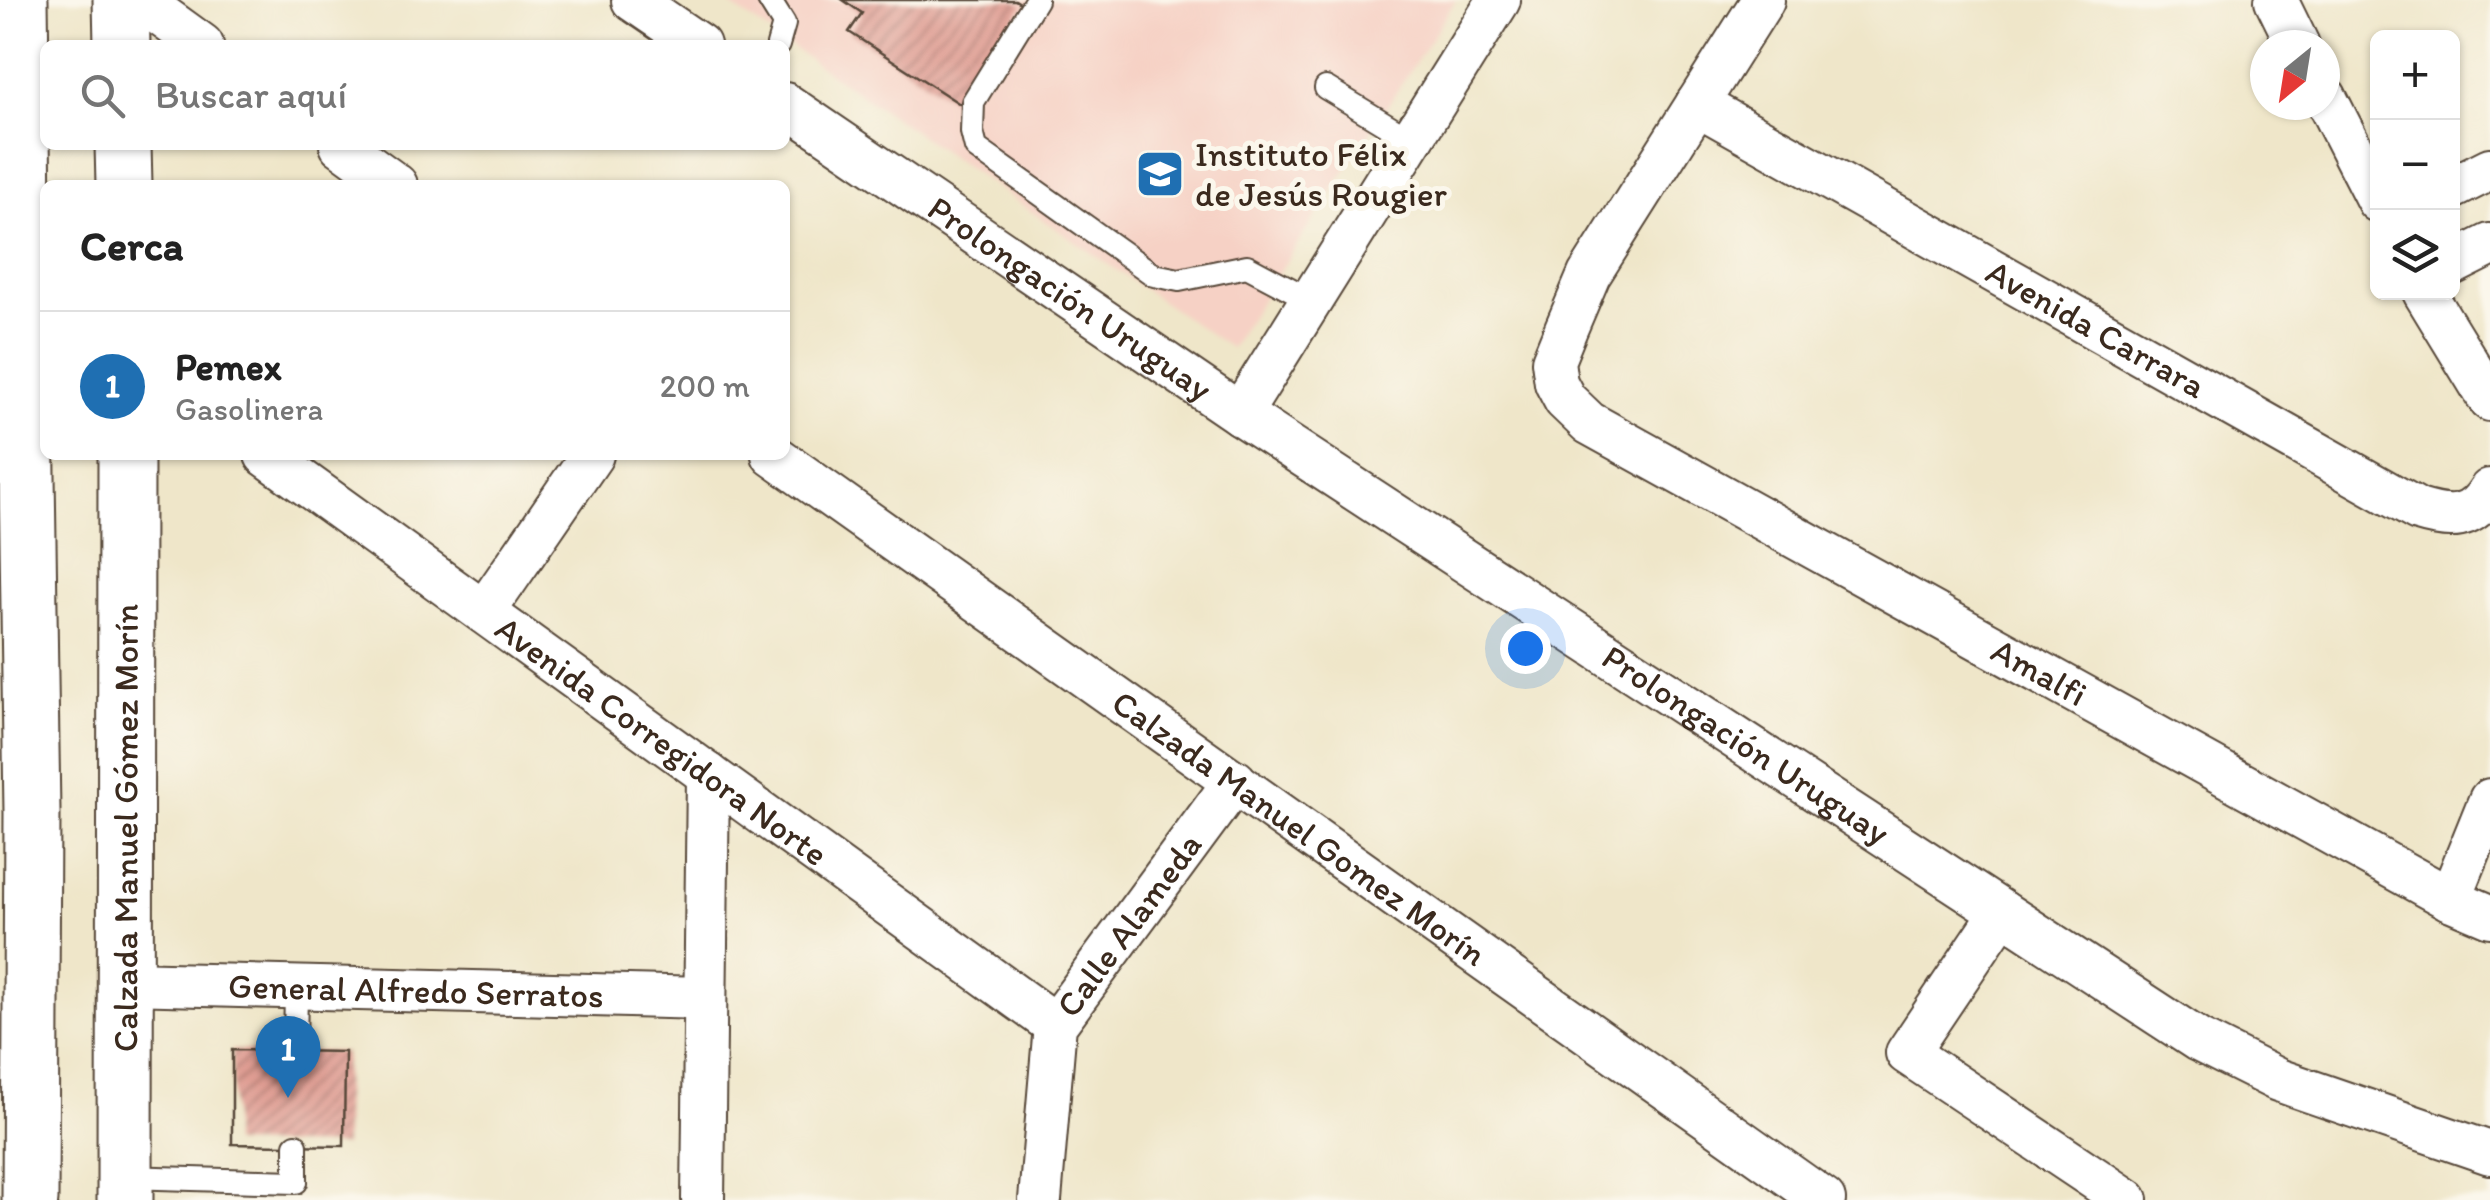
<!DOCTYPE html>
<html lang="es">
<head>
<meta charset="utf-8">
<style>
  :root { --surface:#fff; --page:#f2f2f2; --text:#222; --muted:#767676; --line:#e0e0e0; --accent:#1f6fb2 }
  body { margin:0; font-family:Itim,sans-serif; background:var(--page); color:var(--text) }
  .controls { position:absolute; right:30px; top:30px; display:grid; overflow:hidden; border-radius:15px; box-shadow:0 2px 8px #0004 }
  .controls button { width:90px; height:90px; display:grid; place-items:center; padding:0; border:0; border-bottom:2px solid var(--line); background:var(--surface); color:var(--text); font:50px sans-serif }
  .compass { position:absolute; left:2250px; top:30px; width:90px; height:90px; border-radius:50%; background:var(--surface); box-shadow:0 2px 8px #0004; rotate:210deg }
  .you { position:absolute; left:1525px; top:648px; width:35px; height:35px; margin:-25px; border:8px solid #fff; border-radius:50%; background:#1a73e8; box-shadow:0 0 0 15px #1a73e833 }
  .badge { display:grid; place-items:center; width:65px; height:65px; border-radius:50%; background:var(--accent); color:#fff; font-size:32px; font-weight:700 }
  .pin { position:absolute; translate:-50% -82px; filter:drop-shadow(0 2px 5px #0008) }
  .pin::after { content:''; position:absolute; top:52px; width:35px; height:30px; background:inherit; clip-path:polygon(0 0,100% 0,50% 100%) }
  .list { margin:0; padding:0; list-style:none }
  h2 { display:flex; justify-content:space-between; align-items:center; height:130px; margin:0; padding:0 40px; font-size:42px }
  h2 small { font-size:32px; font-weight:400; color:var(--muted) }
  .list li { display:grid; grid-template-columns:65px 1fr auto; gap:30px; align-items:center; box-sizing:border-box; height:150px; padding:0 40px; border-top:2px solid var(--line) }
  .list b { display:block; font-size:38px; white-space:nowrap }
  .list p { margin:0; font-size:32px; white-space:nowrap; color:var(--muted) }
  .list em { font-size:32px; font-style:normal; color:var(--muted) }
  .icon { flex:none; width:55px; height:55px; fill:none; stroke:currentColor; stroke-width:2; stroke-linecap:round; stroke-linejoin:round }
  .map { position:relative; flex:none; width:2490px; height:1200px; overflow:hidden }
  .search { position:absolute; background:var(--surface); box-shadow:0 2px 8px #0004; left:40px; top:40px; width:750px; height:110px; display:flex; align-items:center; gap:25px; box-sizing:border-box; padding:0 35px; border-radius:15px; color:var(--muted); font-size:38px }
  .panel { position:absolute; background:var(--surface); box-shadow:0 2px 8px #0004; left:40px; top:180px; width:750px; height:280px; border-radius:15px }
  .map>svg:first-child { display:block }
</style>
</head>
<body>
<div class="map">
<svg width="2490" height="1200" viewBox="0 0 2490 1200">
  <defs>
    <pattern id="building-hatch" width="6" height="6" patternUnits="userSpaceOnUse" patternTransform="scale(2.5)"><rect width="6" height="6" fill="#df9d93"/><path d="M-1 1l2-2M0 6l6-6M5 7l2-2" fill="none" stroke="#b68077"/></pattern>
  </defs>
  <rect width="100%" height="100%" fill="#fbf7ec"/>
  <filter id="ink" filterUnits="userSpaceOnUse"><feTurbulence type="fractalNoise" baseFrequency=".01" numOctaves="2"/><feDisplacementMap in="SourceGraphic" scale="20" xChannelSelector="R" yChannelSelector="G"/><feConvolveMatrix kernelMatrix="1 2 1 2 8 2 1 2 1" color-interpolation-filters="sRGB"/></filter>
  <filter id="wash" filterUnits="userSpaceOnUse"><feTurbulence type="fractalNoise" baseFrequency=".0048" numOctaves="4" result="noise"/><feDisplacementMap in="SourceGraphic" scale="40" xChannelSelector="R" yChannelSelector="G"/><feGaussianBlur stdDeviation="2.25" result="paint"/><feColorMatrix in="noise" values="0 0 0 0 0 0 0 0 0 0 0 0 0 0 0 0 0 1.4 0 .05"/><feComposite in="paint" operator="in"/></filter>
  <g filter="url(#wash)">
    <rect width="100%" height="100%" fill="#efe6c9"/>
    <path fill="#f6d1c5" d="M723,0H1456L1230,348Z"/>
    <g id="blocks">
      <path fill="url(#building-hatch)" d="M843,0H1015L1023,5L960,104L849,32L862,13Z
        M232,1050L345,1052L344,1146L232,1144Z"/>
    </g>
  </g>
  <g filter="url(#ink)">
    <use href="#blocks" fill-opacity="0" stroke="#564638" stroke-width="2.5"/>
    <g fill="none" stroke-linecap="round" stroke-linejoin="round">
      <g stroke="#564638" stroke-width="26">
        <path id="service" d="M769,0L784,24L778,45
          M1036,0L973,102L972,132L976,148L1154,275L1179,280L1247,266L1311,300
          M1326,88L1412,140
          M295,1051L296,987
          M125,1177L296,1182V1145"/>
      </g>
      <g stroke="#564638" stroke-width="46">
        <g id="minor">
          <path d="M140,0L202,45"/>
          <path d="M633,0L699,45"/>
          <path id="s1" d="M1763,0L1589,275L1566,329L1553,361L1556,383L1565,400L1589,423L2450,899L2490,916"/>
          <path d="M2276,0L2298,45"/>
          <path d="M2325,97L2378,201"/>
          <path id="s2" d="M785,104L1240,414L2198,1040L2278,1080L2490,1153"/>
          <path id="s3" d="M1697,104L2418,510C2450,520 2471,521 2490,490"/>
          <path d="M341,145L396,185"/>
          <path d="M2452,188L2490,169"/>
          <path d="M2452,264L2490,245"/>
          <path d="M2424,292L2490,400"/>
          <path d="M1240,414L1499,0"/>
          <path id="s4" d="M266,455L1055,1025"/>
          <path id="s5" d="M773,455L1824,1200"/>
          <path d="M484,612L592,455"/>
          <path d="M2450,899L2490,800"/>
          <path d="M2002,912L1907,1053L2127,1200"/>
          <path id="s6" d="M128,983L704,998"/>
          <path d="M703,1200L708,774"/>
          <path id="s7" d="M1040,1200L1055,1025L1235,781"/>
        </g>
      </g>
      <g stroke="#564638" stroke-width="59">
        <g id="primary">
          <path d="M20,0L32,813L30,1200"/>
          <path d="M121,0L122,45"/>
          <path d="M123,145L124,185"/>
          <path id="s8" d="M125,1200L126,455"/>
        </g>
      </g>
      <use href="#service" stroke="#fff" stroke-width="22"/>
      <use href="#minor" stroke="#fff" stroke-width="42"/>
      <use href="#primary" stroke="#fff" stroke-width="55"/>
    </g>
  </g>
  <defs>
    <g id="school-square" transform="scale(2.5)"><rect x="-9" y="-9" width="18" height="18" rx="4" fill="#1f6fb2" stroke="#fbf7ec"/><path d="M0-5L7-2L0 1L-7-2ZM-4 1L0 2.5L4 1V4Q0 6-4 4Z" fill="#fff"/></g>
  </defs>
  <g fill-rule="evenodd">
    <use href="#school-square" x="1160" y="174"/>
  </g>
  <g text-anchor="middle" stroke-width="10" stroke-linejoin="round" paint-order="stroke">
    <g font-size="35" fill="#3b2a1e" stroke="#fbf7ec" text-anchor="start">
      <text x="1195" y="166">Instituto Félix<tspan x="1195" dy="40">de Jesús Rougier</tspan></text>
    </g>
    <g font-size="35" fill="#3b2a1e" stroke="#fbf7ec">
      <text dy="12" stroke="none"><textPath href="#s2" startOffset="345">Prolongación Uruguay</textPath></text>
      <text dy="12" stroke="none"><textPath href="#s3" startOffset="458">Avenida Carrara</textPath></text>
      <text dy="12" stroke="none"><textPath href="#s1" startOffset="1008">Amalfi</textPath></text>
      <text dy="12" stroke="none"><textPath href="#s4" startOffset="488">Avenida Corregidora Norte</textPath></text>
      <text dy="12" stroke="none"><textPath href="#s2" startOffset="1155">Prolongación Uruguay</textPath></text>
      <text dy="12" stroke="none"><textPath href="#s5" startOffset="645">Calzada Manuel Gomez Morín</textPath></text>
      <text dy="12" stroke="none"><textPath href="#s8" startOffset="372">Calzada Manuel Gómez Morín</textPath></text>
      <text dy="12" stroke="none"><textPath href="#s7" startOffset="300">Calle Alameda</textPath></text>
      <text dy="12" stroke="none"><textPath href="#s6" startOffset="288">General Alfredo Serratos</textPath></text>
    </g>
  </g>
</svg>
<div class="controls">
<button>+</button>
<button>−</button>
<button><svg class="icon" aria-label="layers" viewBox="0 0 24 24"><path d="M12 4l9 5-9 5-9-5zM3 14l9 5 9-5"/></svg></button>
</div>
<svg class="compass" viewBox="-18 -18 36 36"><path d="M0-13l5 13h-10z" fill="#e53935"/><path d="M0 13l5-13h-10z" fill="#767676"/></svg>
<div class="you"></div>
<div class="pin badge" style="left:288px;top:1098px">1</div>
<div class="search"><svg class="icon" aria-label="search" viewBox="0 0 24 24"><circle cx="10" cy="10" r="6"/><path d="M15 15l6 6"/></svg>Buscar aquí</div>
<section class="panel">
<h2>Cerca<small></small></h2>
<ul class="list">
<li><span class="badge">1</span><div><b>Pemex</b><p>Gasolinera</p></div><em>200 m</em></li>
</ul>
</section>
</div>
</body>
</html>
